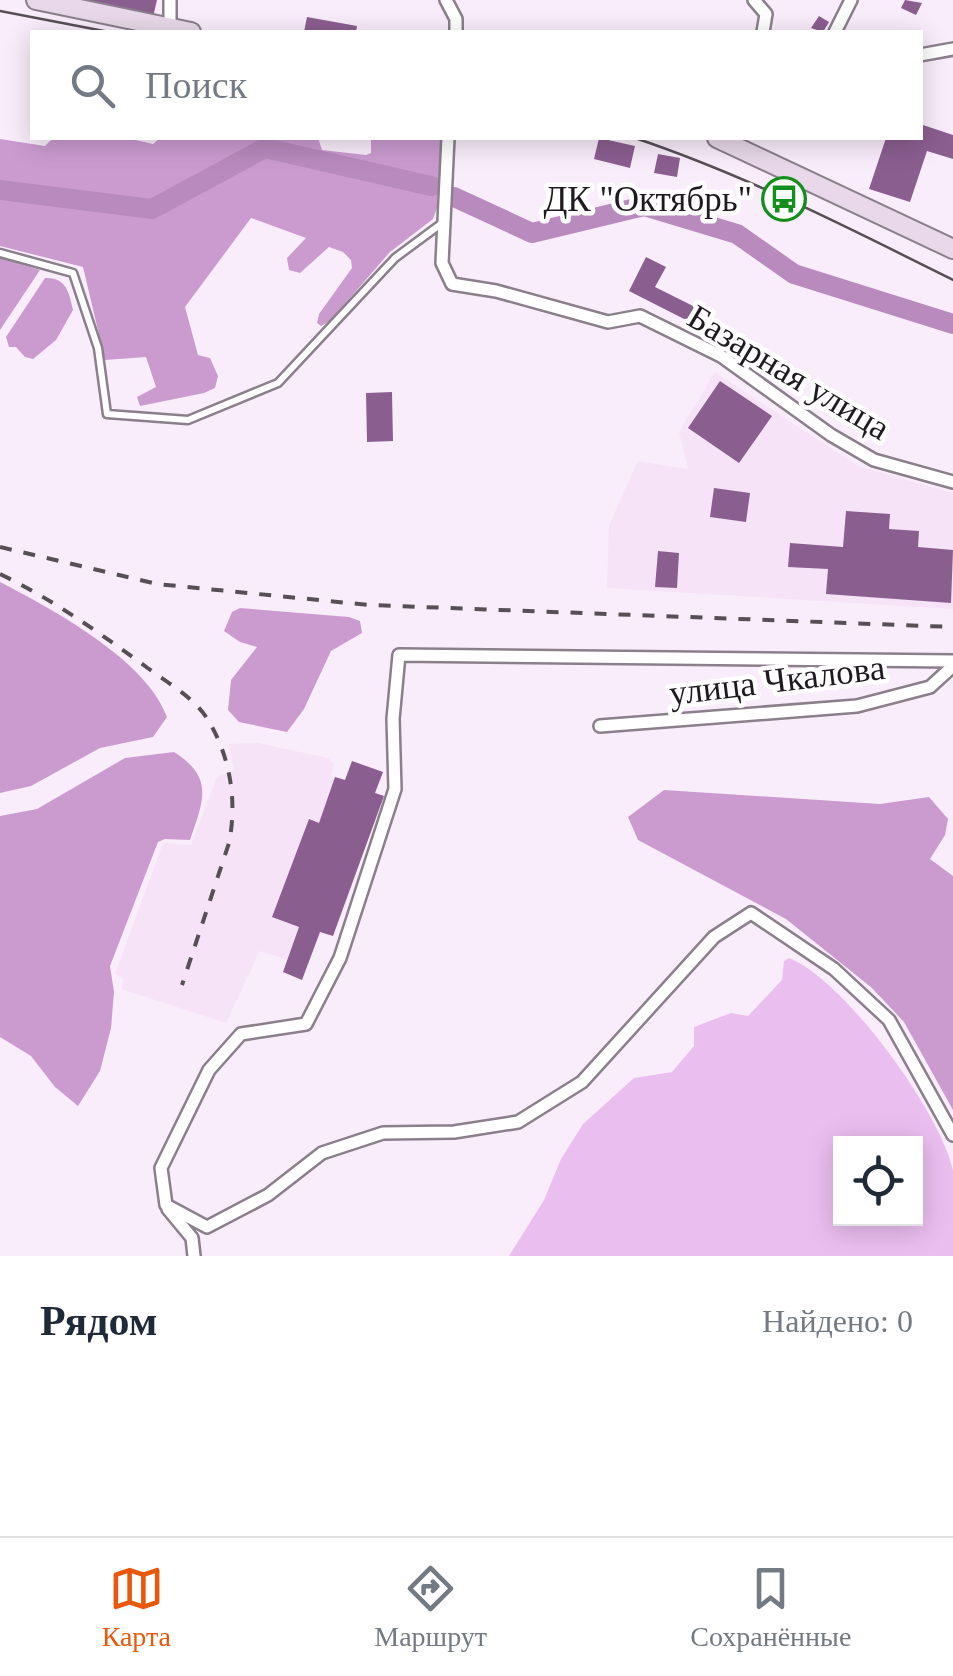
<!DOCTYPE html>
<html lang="ru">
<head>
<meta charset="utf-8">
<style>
  :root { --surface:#fff; --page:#f2f2f3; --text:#1f2937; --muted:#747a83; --line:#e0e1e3; --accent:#ea580c }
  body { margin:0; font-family:Georgia,serif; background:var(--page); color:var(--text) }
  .controls { position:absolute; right:30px; bottom:30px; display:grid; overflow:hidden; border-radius:0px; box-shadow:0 5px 25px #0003 }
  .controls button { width:90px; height:90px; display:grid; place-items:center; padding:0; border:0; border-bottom:2px solid var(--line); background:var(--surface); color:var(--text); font:50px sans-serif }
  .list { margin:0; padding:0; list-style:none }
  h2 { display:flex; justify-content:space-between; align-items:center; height:130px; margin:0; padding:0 40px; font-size:42px }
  h2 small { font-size:32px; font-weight:400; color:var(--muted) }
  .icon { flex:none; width:55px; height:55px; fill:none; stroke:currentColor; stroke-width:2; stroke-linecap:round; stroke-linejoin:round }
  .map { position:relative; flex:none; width:953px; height:1256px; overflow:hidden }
  .search { position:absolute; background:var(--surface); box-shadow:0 5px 25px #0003; left:30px; right:30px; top:30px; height:110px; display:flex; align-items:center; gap:25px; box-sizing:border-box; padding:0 35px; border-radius:0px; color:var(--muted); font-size:38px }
  .sheet { height:280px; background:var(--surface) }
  nav { display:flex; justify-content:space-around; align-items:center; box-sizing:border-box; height:140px; border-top:2px solid var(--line); background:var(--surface); font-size:28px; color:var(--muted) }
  nav a { display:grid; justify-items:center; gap:5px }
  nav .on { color:var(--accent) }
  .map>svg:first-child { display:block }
</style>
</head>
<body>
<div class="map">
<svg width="953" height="1256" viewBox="0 0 953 1256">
  <rect width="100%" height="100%" fill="#faedfb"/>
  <path fill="#f6e3f8" d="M715,372L858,466L953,493V609L607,588L609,525L638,461L688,469L679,432Z
    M258,743L328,758L334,764L331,775L345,780L352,761L383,772L375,793L384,796L333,936L320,932L302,980L283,972L287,960L260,951L226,1023L121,989L124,979L115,974L163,843L191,845L217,777L234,770L229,744Z"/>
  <path fill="#ebbef0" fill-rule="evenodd" d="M789,958C845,980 940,1112 953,1170C953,1196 953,1229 953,1256H509L544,1200L561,1159L583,1124L634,1078L672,1072L694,1046V1027L731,1013L748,1016L782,980L784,961ZM840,1144H916V1218H840Z"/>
  <path fill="#cb9bd0" d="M53,138H127L153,144L160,138H318L322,150L366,155L371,153V138H442L437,208L433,219L390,252L330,321L321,326L317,323L319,314L352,268L351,260L343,252L329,247L300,273L289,270L287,258L306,238L251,218L185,307L198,355L210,358L218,376L215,388L204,393L140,406L137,397L156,387L146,357L105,360L83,267L0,246V139L45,146Z
    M0,258L40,270L0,330Z
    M45,278C66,277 69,292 73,310L56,340L33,359L25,357L16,347H9L6,337Z
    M0,582C52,609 147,660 167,717L153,737L100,748L31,786L0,793Z
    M240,608L349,617L360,621L362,633L331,651L304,709L287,732L239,722L228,710L231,680L257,647L240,642L224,631L232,612Z
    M174,752C215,778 203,801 190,840L165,839L158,842L110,966L114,992L111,1028L100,1071L78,1106L55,1087L31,1056L0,1037V816L37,809L125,758Z
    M664,790L880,804L929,797L948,819L945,835L930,859L953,876V1110L904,1022L872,988L786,919L638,840L628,817Z"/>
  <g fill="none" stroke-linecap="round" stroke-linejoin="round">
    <path stroke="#b98abe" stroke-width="20" d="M0,190L152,209L265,148L431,186
      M454,197L532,233L644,206L737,234L794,274L953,324"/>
  </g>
  <path fill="#8b5e90" d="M87,0H157L153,17Z
    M905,0L922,3L916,15L901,8Z
    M819,16L829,22L823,32L811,28Z
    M307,17L357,26L356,32H304Z
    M920,124L953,135V159L927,151L910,202L869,189L886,138H920Z
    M599,138L635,146L630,168L594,159Z
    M658,154L680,158L677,177L654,173Z
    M646,257L666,267L655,287L699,309L692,323L629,291Z
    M720,381L772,416L739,463L688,428Z
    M392,392L393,441L367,442L366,393Z
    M714,488L750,493L746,522L710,517Z
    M846,511L890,514L889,529L919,531L918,547L953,550L951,603L826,594L828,569L788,567L790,543L843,547Z
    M658,551L679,553L677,588L655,587Z
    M352,761L383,772L375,793L384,796L333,936L320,932L302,980L283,972L299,927L272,917L309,819L319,823L335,777L345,780Z"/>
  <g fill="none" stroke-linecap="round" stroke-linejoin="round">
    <g stroke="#8a7f8b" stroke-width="11">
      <path id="lane" d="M0,253L73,273L98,348L107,414L188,420L278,383L395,258L445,221"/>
    </g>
    <g stroke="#8a7f8b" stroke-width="16">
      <path id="street" d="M170,0V29
        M446,0L456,19V32
        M754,0L766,14L763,32
        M835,32L851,0
        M920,55L953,49
        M448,138L442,263L452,284L496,291L608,322L640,316L721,356L831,435L874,460L953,482
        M953,661L399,655L393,719L395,789L340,958L306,1024L241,1034L209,1070L161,1168L166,1205L207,1227L268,1195L322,1153L383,1133L454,1132L518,1122L582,1082L714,937L751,913L834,969L889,1020L953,1135
        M600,726L857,706L930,687L953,666
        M168,1209L192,1238L194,1256"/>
    </g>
    <g stroke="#8a7f8b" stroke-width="22">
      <path id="secondary" d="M36,0L191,32
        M717,138L953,249"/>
    </g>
    <use href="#lane" stroke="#fff" stroke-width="6"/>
    <use href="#street" stroke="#fff" stroke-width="11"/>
    <use href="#secondary" stroke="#e8d8e9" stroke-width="18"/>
    <path stroke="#564f56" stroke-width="2.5" d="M0,11L109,32
      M635,138C745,175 849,228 953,280"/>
    <path stroke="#564f56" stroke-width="4" stroke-dasharray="12 12" stroke-linecap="butt" d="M0,547L157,584L369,605L953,627
      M0,574C54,600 101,634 149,669C171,685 198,700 211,725C231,761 237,803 229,843L182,985"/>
  </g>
  <defs>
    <g id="bus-ring" transform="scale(2.25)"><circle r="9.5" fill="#fff" stroke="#158f1c" stroke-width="1.5"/><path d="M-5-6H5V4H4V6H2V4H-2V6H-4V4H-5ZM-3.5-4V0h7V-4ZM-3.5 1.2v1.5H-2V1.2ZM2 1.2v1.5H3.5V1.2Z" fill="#158f1c"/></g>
  </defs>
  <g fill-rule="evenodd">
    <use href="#bus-ring" x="784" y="199"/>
  </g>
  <g text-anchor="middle" stroke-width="9" stroke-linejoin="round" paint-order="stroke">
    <g font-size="35" fill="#1f1a1f" stroke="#fff" text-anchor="end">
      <text x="752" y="211">ДК "Октябрь"</text>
    </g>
    <g font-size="35" fill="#1f1a1f" stroke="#fff">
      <text transform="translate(789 372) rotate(31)" y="12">Базарная улица</text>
      <text transform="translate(777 680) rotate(-7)" y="12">улица Чкалова</text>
    </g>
  </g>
</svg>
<div class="controls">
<button><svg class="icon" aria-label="locate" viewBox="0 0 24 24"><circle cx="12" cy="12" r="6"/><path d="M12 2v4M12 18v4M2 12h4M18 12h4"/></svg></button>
</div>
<div class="search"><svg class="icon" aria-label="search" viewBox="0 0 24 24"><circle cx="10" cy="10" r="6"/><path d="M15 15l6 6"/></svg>Поиск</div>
</div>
<section class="sheet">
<h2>Рядом<small>Найдено: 0</small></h2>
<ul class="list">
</ul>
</section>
<nav>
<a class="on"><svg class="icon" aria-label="map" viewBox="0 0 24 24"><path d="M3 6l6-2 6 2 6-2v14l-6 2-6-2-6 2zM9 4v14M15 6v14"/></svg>Карта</a>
<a><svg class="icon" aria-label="directions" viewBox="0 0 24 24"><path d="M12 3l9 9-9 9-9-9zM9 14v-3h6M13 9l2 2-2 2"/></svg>Маршрут</a>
<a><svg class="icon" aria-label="saved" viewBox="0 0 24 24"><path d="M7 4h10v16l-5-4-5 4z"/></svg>Сохранённые</a>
</nav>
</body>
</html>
